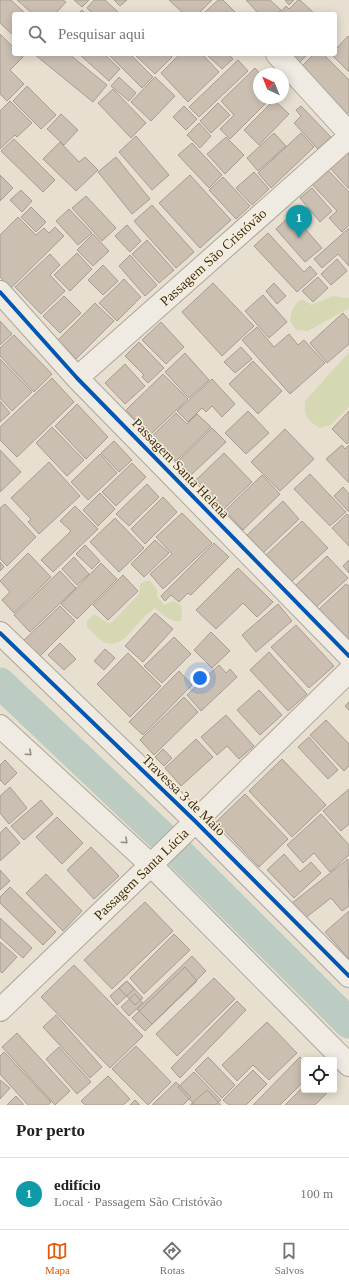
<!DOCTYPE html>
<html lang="pt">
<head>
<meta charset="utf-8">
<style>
  :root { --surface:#fff; --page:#f2f2f2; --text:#202124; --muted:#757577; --line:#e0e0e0; --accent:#ea580c }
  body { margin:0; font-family:Georgia,serif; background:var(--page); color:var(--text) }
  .controls { position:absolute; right:12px; bottom:12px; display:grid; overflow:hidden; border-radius:4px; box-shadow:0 2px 10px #0003 }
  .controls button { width:36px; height:36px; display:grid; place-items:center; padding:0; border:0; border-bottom:1px solid var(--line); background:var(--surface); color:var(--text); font:20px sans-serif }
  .compass { position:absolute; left:253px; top:68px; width:36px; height:36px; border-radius:50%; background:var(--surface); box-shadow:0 2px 10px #0003; rotate:317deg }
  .you { position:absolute; left:200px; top:678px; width:14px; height:14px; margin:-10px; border:3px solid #fff; border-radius:50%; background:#1a73e8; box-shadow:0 0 0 6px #1a73e833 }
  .badge { display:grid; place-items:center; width:26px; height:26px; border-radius:50%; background:var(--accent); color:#fff; font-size:13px; font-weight:700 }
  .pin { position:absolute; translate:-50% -33px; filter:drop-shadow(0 1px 2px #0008) }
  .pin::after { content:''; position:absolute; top:21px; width:14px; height:12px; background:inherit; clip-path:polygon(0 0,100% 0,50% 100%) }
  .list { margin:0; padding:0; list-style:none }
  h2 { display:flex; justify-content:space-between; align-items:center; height:52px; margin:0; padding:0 16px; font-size:17px }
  h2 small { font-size:13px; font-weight:400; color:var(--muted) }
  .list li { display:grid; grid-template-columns:26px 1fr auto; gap:12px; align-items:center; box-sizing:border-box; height:72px; padding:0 16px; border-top:1px solid var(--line) }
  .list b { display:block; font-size:15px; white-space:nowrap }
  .list p { margin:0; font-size:13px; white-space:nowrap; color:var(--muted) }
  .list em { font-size:13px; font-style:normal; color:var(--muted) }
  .icon { flex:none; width:22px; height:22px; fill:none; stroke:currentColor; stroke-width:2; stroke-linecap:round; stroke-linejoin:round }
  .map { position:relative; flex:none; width:349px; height:1105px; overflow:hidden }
  .search { position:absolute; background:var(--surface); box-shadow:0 2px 10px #0003; left:12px; right:12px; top:12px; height:44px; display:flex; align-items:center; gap:10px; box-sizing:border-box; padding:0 14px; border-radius:4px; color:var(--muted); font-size:15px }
  .sheet { height:124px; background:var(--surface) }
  nav { display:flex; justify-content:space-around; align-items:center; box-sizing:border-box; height:56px; border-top:1px solid var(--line); background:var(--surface); font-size:11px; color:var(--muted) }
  nav a { display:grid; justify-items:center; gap:2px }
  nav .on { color:var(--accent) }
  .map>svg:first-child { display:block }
</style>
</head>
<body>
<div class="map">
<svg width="349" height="1105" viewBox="0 0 349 1105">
  <rect width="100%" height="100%" fill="#e7e0d1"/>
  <path fill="#d6d7b3" d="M333,296L349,298V308L308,331L296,330L290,321L292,310L298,301L304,300L311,305Z
    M349,352V407L331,425L320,428C308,422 303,415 305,401Z
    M150,580L157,590V596L164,605L173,601L181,605L182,616L181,621C170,623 162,613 155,608C150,612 145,616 141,620C132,630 122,647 106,643C99,640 93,632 87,627V621L94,614L110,624L139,594L140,584L145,581Z"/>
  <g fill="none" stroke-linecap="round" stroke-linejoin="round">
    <path stroke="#bcccc2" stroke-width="31" d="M0,683L171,845L349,1023"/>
  </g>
  <path fill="#cbbfb2" stroke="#a89c90" d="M0,0H11L26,14H14V36L0,23Z
    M17,0H63L66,2L55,14H33Z
    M74,0H89L82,7Z
    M94,0H105L118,12L116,14H93L87,8Z
    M114,0H127L120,6Z
    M169,0H212L198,14H184Z
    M218,0H223L237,14H203Z
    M246,0H270L281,10L277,14H259Z
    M285,0H294L289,5Z
    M298,0H300L315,14H279L286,6L289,9Z
    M82,10L86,14H78Z
    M0,34L14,48V54H21L23,57L10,70L24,84L7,101L0,94Z
    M348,36L349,37V72L331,54H335V50Z
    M34,54H69L107,85L93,102Z
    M79,54H104L120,69L109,81Z
    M108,54H130L153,77L142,88Z
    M134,54H169L172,57L155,74Z
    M180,54H202L219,72L188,102L161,73Z
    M206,54H228L233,59L222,69Z
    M282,54H308L295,67Z
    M314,54H323L349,80V112L344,117L297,71Z
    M238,60L248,71L199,117L189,107Z
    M255,68L260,74H259V98H271L230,139L220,129L234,115L221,101Z
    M119,77L136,93L129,101L111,86Z
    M155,77L175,96L151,121L131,102Z
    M27,86L56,115L41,129L13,101Z
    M113,89L146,123L131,138L98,103Z
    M274,100L289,114L259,145L244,130Z
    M10,101L32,123L17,137L15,135L0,149V111Z
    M218,103L230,115L211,133L200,121Z
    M184,106L197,119L186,130L173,117Z
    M301,106L331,137L318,149L294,123L301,116L296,110Z
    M61,114L78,130L64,145L47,129Z
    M199,123L211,136L200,148L187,135Z
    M274,133L286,146L258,171L247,158Z
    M301,133L314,147L271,188L258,173Z
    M136,136L169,175L152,190L119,152Z
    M226,137L244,155L225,174L207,154Z
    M14,139L55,180L43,192L1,151Z
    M60,142L79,162L85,157L98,170L76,191L43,159Z
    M192,143L222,175L209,188L178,155Z
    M347,152L349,154V189L330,168Z
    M116,157L150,199L132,214L98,172Z
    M324,166L349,192V225L342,232L329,218L337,211L308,180Z
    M254,172L269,189L252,205L236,188Z
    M0,175L13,188L0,201Z
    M190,175L231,220L200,248L159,203Z
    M223,177L250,206L236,219L209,190Z
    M312,188L332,211L320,222L300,198Z
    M21,190L32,201L22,212L10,200Z
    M86,196L116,228L102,241L72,208Z
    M152,205L194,252L176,268L134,221Z
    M31,207L46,222L36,232L21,217Z
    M69,209L92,233L78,245L56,221Z
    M292,214L322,248L305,262L276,229Z
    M18,217L36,235L44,228L49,233L55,227L64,236L11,288L0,277V235Z
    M127,225L141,241L130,252L115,236Z
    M349,228V266L338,254L322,268L314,259Z
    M268,233L304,272L310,266L317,274L297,292L254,246Z
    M93,234L109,251L93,266L77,250Z
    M147,240L174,270L159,283L132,254Z
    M77,253L92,269L70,291L54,275Z
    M50,254L60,265L50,275L65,291L41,314L15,287Z
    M130,255L157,285L145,296L119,266Z
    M337,259L347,271L331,285L321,274Z
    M103,265L118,281L103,295L88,280Z
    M318,277L328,288L313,302L302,291Z
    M124,279L141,297L117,321L99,303Z
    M213,283L254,326L222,356L182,312Z
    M274,283L286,296L277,304L266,291Z
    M263,295L287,322L269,338L245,311Z
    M64,296L81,313L60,333L43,316Z
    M95,303L114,321L76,359L58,340Z
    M343,313L349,320V344L327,363L310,343Z
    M0,321L12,334L0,345Z
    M161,322L184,347L166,364L142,340Z
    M257,327L274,347L289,334L298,345L304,340L325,363L290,394L242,340Z
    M14,335L52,374L34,392L0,356V348Z
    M139,342L164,368L148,383L142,377L144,375L125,356Z
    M241,347L252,359L235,373L224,362Z
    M185,353L209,380L189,398L165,372Z
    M0,359L32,392L12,411L0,398Z
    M253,361L282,391L258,414L229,384Z
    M125,364L145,386L125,404L105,383Z
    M163,374L188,399L150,435L126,410Z
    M52,378L74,402L17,457L0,440V427Z
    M212,379L235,404L222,417L212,406L206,412L202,408L188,422L177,411Z
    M0,401L10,413L0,422Z
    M77,404L108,437L86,459L55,426Z
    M248,411L269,433L246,454L225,433Z
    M349,411V442L347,444L332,429Z
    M176,413L187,424L197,414L211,427L176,461L152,436Z
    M52,427L84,460L67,476L36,443Z
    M212,428L226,442L191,475L178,461Z
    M285,429L314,459L280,491L251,462Z
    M114,441L132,460L119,472L101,453Z
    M342,445L345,449L349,445V483L326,459Z
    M0,450L21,472L0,492Z
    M224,453L252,482L224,509L196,480Z
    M100,454L117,473L88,500L71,482Z
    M49,462L80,496L39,534L28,522L31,519L11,498Z
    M132,463L146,477L116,506L102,492Z
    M310,474L346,512L330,526L294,489Z
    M262,475L280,494L243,530L225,511Z
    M147,484L159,497L129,526L116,514Z
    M343,487L349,494V512L334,496Z
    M100,493L115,509L98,526L83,510Z
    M163,497L177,512L145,544L131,529Z
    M283,501L299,519L263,553L247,535Z
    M5,504L36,537L7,566L0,559V508Z
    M75,506L98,529L53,572L41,560L71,531L60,521Z
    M182,513L212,543L163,589L150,574L172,554L156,537Z
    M347,514L349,516V546L332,528Z
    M115,518L144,548L119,572L90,542Z
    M302,521L328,548L290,583L265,556Z
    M155,540L169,553L144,577L131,564Z
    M214,543L229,557L191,595L188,593L179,602L171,595L165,601L161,596Z
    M85,545L100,561L92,569L76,554Z
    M28,553L51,577L14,613L2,600L10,592L0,581Z
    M327,556L348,578L315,608L294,587Z
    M74,557L89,574L77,585L62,569Z
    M349,560V573L343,566Z
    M0,562L4,567L0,571Z
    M101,563L117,579L77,619L61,604Z
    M238,568L273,602L257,617L243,603L216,629L196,610Z
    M60,571L76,588L30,632L14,615Z
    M123,575L138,591L108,620L93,605Z
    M346,584L349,586V643L318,610Z
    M278,604L292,621L256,652L242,635Z
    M60,606L75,621L39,657L23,641Z
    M155,613L173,629L143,662L125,646Z
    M296,625L334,666L309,688L271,647Z
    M211,632L230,651L212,668L194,650Z
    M174,637L191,654L162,683L144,666Z
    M60,643L76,659L64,670L48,655Z
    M105,649L115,658L104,670L94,661Z
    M269,652L307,694L288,711L250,670Z
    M128,653L161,686L130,717L97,684Z
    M219,665L226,673L230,669L237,677L201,711L187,695Z
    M179,671L192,685L143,735L129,722Z
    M259,690L282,715L260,735L237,710Z
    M184,697L198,712L154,755L140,740Z
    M349,702V710L345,706Z
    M226,715L254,746L239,759L227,746L217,755L201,737Z
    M326,720L349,744V766L344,771L310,735Z
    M309,737L338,770L328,779L298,747Z
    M196,739L213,757L181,786L165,768Z
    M163,749L172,758L164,766L155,757Z
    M282,759L326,805L292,837L249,791Z
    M5,760L17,773L5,785L0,780V765Z
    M10,787L27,808L9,824L0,813V796Z
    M349,789V824L341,831L323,811Z
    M245,794L288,839L259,867L216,822Z
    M41,800L53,814L24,840L11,826Z
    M321,814L349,845V855L330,872L314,853L303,863L287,845Z
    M57,817L83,843L62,864L36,837Z
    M6,827L20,843L0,861V833Z
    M91,847L119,876L94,899L67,870Z
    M284,854L300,872L311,862L321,873L294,898L267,870Z
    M348,859L349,906L342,911L331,898L304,919L292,903Z
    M0,870L10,881L0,890Z
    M46,874L82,911L63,931L26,893Z
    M10,887L56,932L43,945L0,903V897Z
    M145,902L173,931L112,989L84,960Z
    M349,911V959L325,932Z
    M0,918L32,948L23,958L0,937Z
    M174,934L190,950L144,994L130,978Z
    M0,942L17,957L2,973L0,971Z
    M192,956L206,971L152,1024L137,1009Z
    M74,965L143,1036L110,1068L41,997Z
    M185,967L197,981L145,1031L132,1018Z
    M214,978L235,999L177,1056L156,1034Z
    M127,981L143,998L135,1005L119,988Z
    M127,981L134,989L117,1005L110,996Z
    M135,994L143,1003L129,1016L121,1007Z
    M237,1001L246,1010L180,1078L171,1068Z
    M56,1015L102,1067L90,1078L43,1027Z
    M267,1022L297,1053L269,1080L253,1065L237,1081L222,1065Z
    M17,1033L70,1091L55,1105L2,1047Z
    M136,1046L171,1082L148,1105L112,1069Z
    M59,1047L91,1082L77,1094L46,1059Z
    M4,1052L51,1102L48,1105H28L0,1074V1056Z
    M208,1057L235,1085L222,1098L195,1070Z
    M300,1057L304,1061V1081L280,1105H253Z
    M253,1070L267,1084L246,1105H229L223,1100Z
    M194,1072L221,1100L215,1105H195L178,1087Z
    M108,1076L130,1099L123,1105H85L81,1101Z
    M0,1080L10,1088L0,1099Z
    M176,1082L191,1097L183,1105H152Z
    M304,1086V1090H330L315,1105H285Z
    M207,1090L221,1105H190Z
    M16,1096L24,1105H7Z
    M135,1100L140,1105H130Z"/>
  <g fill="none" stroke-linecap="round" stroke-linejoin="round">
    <g stroke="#ada599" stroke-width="24">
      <path id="minor" d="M277,54L349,133
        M0,292L77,378L349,656
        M77,378L349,137
        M0,633L195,821L349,976
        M0,726L151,865L349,1065
        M0,1010L156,860L349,671"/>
    </g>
    <use href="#minor" stroke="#efebe3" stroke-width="22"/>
    <g stroke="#f7eed8" stroke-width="6">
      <path id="cycleway" d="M0,292L77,378L349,656
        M0,633L195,821L349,976"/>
    </g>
    <use href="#cycleway" stroke="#0057b8" stroke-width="4"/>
  </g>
  <defs><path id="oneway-chevron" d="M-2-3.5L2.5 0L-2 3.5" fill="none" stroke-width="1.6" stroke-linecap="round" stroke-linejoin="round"/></defs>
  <g stroke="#968c82">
    <use href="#oneway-chevron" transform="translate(29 753) rotate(42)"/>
    <use href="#oneway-chevron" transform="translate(125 841) rotate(42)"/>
  </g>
  <g text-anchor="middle" stroke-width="3" stroke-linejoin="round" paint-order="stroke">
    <g font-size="14" fill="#3d2e20" stroke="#f7eed8">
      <text transform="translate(213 257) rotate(-42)" y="5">Passagem São Cristóvão</text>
      <text transform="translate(181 468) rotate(46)" y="5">Passagem Santa Helena</text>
      <text transform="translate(184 795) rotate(44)" y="5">Travessa 3 de Maio</text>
      <text transform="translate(141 874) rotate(-44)" y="5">Passagem Santa Lúcia</text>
    </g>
  </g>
</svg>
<div class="controls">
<button><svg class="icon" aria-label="locate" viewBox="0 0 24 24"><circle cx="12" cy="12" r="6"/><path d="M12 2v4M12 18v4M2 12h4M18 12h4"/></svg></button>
</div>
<svg class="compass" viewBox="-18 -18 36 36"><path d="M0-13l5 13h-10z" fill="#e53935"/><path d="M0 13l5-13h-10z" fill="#757577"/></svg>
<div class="you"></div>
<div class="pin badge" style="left:299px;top:238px;background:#0f9aa8">1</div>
<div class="search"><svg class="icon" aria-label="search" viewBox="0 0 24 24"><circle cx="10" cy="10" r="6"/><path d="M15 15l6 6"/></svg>Pesquisar aqui</div>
</div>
<section class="sheet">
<h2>Por perto<small></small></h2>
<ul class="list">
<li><span class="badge" style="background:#0f9aa8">1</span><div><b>edifício</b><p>Local · Passagem São Cristóvão</p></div><em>100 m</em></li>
</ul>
</section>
<nav>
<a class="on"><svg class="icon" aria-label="map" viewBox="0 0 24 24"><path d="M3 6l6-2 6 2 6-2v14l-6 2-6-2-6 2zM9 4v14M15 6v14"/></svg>Mapa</a>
<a><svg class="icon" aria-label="directions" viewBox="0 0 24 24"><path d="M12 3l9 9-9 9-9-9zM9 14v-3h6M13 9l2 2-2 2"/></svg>Rotas</a>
<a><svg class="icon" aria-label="saved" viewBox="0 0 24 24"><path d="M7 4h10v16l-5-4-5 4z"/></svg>Salvos</a>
</nav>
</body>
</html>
